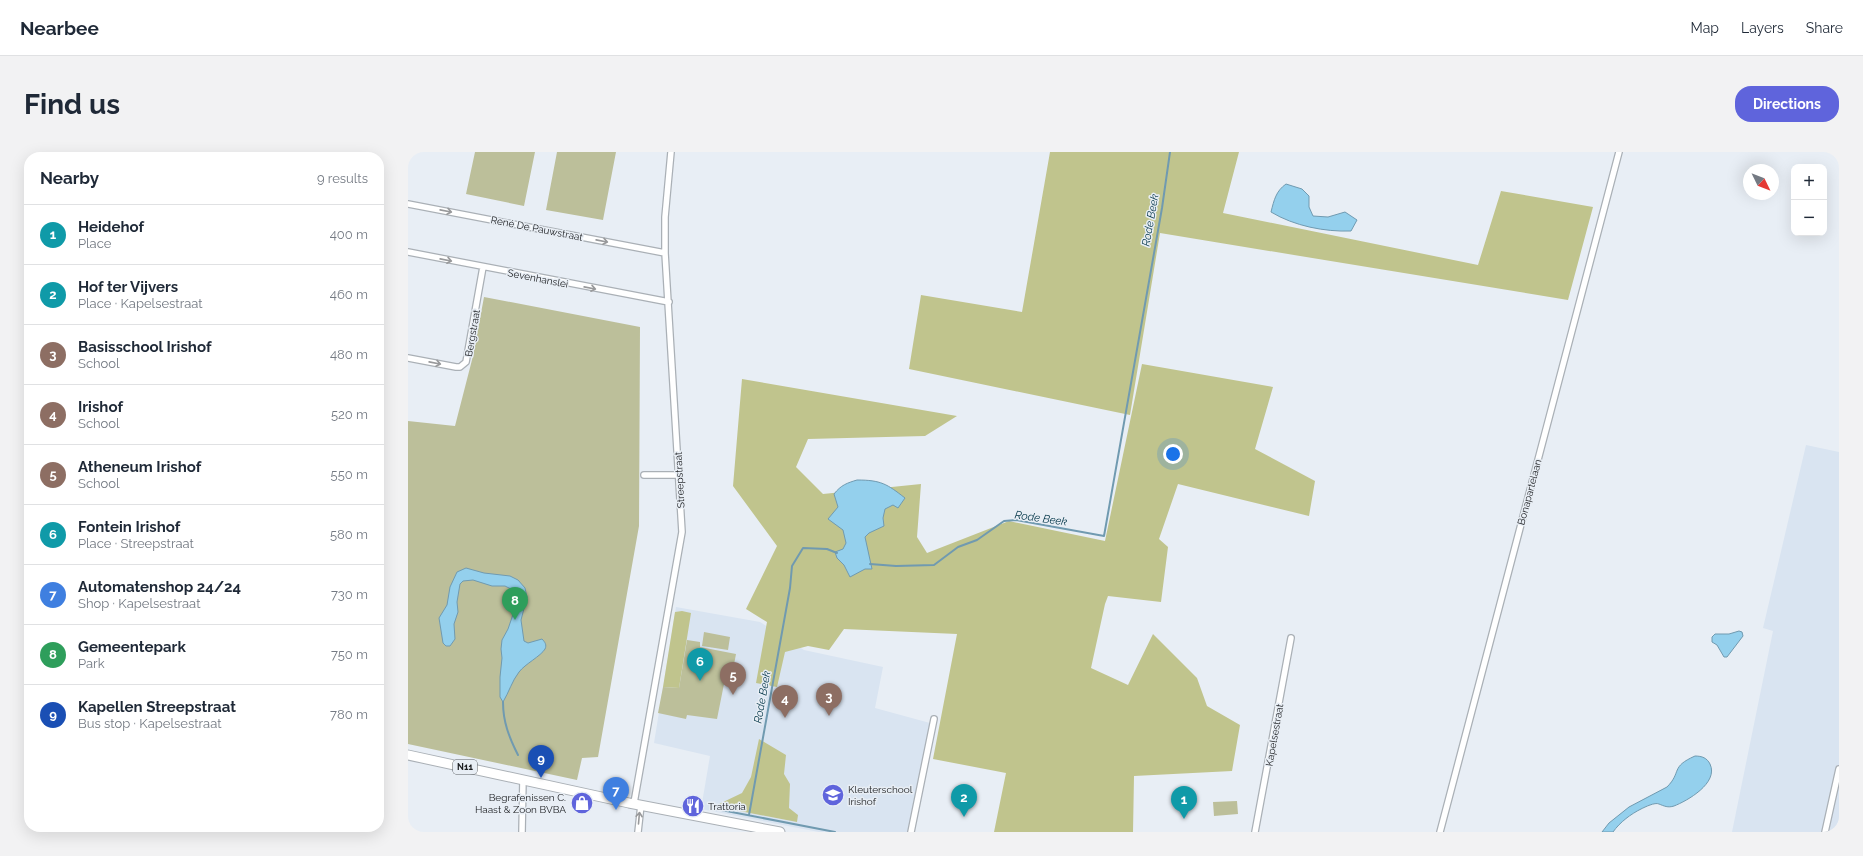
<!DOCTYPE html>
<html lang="en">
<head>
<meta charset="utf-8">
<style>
  :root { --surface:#fff; --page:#f2f2f3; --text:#1f2937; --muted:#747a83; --line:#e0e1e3; --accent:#5f64dc }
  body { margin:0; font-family:Raleway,sans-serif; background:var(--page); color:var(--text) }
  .controls { position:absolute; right:12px; top:12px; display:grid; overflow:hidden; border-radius:8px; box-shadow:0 4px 16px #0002 }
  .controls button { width:36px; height:36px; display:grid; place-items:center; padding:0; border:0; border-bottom:1px solid var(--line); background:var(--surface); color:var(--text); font:20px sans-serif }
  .compass { position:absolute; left:1335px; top:12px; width:36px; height:36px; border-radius:50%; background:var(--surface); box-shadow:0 4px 16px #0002; rotate:133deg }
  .you { position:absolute; left:765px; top:302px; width:14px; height:14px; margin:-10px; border:3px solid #fff; border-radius:50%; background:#1a73e8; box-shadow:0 0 0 6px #1a73e833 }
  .badge { display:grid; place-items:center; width:26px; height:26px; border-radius:50%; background:var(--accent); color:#fff; font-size:13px; font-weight:700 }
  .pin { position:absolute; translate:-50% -33px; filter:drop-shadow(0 1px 2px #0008) }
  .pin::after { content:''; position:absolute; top:21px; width:14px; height:12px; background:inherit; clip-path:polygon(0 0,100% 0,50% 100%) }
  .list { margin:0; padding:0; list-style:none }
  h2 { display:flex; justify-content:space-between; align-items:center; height:52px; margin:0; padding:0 16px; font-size:17px }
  h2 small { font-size:13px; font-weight:400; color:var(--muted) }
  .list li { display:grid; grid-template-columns:26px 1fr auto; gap:12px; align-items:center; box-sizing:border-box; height:60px; padding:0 16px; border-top:1px solid var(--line) }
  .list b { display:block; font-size:15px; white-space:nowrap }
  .list p { margin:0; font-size:13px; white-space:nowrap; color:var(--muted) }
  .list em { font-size:13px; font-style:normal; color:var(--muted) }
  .map { position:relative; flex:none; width:1431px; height:680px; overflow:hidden; border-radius:16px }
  header { display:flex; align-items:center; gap:24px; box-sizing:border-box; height:56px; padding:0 20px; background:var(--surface); border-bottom:1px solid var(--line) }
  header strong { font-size:19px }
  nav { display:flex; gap:22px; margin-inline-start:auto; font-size:14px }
  .intro { display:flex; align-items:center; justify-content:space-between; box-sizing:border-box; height:96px; padding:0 24px }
  h1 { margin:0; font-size:28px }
  .button { padding:10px 18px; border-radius:16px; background:var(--accent); color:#fff; font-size:14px; font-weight:700 }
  main { display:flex; gap:24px; padding:0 24px }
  aside { flex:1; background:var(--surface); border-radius:16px; box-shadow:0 4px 16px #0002 }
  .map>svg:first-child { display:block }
</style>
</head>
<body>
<header>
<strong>Nearbee</strong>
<nav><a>Map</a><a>Layers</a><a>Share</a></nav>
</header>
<div class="intro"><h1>Find us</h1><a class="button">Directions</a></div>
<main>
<aside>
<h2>Nearby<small>9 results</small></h2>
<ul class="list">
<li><span class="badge" style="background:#0f9aa8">1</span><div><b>Heidehof</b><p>Place</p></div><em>400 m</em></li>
<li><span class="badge" style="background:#0f9aa8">2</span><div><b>Hof ter Vijvers</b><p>Place · Kapelsestraat</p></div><em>460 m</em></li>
<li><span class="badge" style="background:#8d6e63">3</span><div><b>Basisschool Irishof</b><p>School</p></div><em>480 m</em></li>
<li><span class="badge" style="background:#8d6e63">4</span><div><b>Irishof</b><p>School</p></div><em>520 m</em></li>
<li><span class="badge" style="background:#8d6e63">5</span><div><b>Atheneum Irishof</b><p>School</p></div><em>550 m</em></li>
<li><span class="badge" style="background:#0f9aa8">6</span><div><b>Fontein Irishof</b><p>Place · Streepstraat</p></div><em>580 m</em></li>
<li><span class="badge" style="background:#3f7fe0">7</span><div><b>Automatenshop 24/24</b><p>Shop · Kapelsestraat</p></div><em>730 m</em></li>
<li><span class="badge" style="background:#2e9e5b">8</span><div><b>Gemeentepark</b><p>Park</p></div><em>750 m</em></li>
<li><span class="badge" style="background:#1a4fb4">9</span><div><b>Kapellen Streepstraat</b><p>Bus stop · Kapelsestraat</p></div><em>780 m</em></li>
</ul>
</aside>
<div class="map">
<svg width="1431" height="680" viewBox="0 0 1431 680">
  <rect width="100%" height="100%" fill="#e8eef5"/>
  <path fill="#d9e4f1" d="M1398,293L1431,300V680H1324L1365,479L1355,476Z
    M268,455L352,470L396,498L475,515L467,556L522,571L502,680H411L293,657L302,604L246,591Z"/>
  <path fill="#bcbf9a" d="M67,0H127L116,54L58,42Z
    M149,0H208L195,68L138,58Z
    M76,145L232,175L231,374L190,605L174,606L169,628L0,592V269L47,274L65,204Z
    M296,480L322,485L320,498L294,494Z
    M279,488L292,490V495L328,502L324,523L318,522L309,567L279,563L278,567L250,561L255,535L271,536Z
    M829,649L830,662L806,664L805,650Z"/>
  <path fill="#c0c48d" d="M642,0H831L815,61L1070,113L1093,39L1185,55L1160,148L752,81L722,263L501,217L513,143L614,160Z
    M734,212L865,235L847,297L907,329L901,364L770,332L751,387L760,395L753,450L700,444L697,452L683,516L720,533L745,482L789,526L799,554L832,573L824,619L726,624L725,680H586L598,621L525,607L549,482L436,477L421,498L400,494L377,500L369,535L348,531L359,470L338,457L369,394L325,334L334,227L549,264L517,284L400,287L388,315L415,342L513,332L509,385L519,401L601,369L697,389Z
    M274,459L283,461L271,536L255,535L267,460Z
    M351,587L378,603L376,622L382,632L381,656L390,663L389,670L311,655V652L334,641L343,625Z"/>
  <path fill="#94d0ed" stroke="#709ab0" d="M878,32L894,37L901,44V55L905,64L920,65L937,60L949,68L943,79C917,80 886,74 863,60C866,48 868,39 878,32Z
    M449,328C473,328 479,332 497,346L490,356L485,353L477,357L475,366L476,374L461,381L457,385L464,417H457L442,425L436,413L429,406L427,400L435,397L438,391L435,378L420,367L430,355L426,342C433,333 439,331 449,328Z
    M58,416L76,421L102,424L110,428L117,436L119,445L113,468L116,489L120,491L134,487C137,490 139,493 137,497C133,504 117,512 111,520C104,529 101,540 95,550L92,545V525L94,506L93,497L94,488L100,477L111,445L107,439L97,434H84L65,428L55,429L52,432L49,450L50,460L46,472L47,487L42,494H38L35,491L31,466L39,453L42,435L49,420Z
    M1331,479L1334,480L1335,484L1319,505H1316L1309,493L1304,490V485L1307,482H1321Z
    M1287,604C1294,604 1299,606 1302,612C1311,631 1279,649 1266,654C1260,656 1256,654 1251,652C1247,650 1237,655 1233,657C1223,662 1212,670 1205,680H1194L1201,671L1221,655L1259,635C1274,620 1262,615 1287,604Z"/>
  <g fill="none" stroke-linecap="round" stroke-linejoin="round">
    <path stroke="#709ab0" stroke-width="2" d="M462,412L488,414L526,413L550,395L569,388L596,369L608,368L696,384L754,56L762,0
      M95,550C95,570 101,585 110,603
      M308,657L427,680
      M341,663L382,436L384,414L395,396L419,397L429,401"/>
    <g stroke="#aab0b6" stroke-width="8">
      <path id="street" d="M0,52L257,101
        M0,100L261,150
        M0,206L48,215H52L58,210L75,115
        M236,323H271
        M226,651L274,380L257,101V65L263,0
        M114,680L115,627
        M230,680L233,653
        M503,680L526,567
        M847,680L883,486
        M1032,680L1211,0
        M1417,680L1431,617"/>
    </g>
    <g stroke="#aab0b6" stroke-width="11">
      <path id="primary" d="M0,603L221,651L372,680"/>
    </g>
    <use href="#street" stroke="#fff" stroke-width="5.5"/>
    <use href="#primary" stroke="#fff" stroke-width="9"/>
  </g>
  <defs><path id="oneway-shaft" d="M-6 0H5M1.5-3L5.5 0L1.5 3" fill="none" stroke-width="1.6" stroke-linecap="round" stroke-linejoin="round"/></defs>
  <g stroke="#98999b">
    <use href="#oneway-shaft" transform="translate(38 59) rotate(11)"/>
    <use href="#oneway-shaft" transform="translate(194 89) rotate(11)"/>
    <use href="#oneway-shaft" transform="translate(38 108) rotate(11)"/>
    <use href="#oneway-shaft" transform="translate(182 136) rotate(11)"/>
    <use href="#oneway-shaft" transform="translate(27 211) rotate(11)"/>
    <use href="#oneway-shaft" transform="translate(231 666) rotate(-85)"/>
  </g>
  <defs>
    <g id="school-disc" transform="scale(1.15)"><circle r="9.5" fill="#5f64dc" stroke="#e8eef5"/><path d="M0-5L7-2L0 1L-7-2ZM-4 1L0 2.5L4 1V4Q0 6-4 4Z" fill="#fff"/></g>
    <g id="shop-disc" transform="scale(1.15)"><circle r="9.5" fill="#5f64dc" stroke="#e8eef5"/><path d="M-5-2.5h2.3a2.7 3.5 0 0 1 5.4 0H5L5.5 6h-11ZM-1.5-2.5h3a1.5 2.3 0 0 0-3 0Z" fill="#fff"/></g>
    <g id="restaurant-disc" transform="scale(1.15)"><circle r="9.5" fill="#5f64dc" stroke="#e8eef5"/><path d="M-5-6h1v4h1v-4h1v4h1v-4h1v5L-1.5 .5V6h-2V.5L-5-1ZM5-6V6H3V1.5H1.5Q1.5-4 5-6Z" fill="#fff"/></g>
  </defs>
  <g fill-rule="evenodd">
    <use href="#school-disc" x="425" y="643"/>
    <use href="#shop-disc" x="174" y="651"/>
    <use href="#restaurant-disc" x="285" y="654"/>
  </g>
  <g text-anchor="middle" stroke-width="3" stroke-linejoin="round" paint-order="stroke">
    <rect fill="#e8eef5" stroke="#585c60" stroke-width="1" x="45" y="608" width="24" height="14" rx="3"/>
    <g font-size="9" font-weight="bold" fill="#1b1d20">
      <text x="57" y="618">N11</text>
    </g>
    <g font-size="10" fill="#1b1d20" stroke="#e8eef5">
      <text transform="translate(129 76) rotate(11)" y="4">René De Pauwstraat</text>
      <text transform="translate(130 126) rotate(11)" y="4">Sevenhanslei</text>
      <text transform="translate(64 181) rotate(-80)" y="4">Bergstraat</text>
      <text transform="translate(271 328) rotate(-93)" y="4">Streepstraat</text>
      <text transform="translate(1121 340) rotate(-75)" y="4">Bonapartelaan</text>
      <text transform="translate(866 583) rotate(-80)" y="4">Kapelsestraat</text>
    </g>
    <g font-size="10" fill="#1b1d20" stroke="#e8eef5" text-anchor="start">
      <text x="440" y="641">Kleuterschool<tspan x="440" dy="12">Irishof</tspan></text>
      <text x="158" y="649" text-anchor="end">Begrafenissen C.<tspan x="158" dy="12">Haast &amp; Zoon BVBA</tspan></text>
      <text x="300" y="658">Trattoria</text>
    </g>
    <g font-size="11" font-style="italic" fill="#003447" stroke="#e8eef5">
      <text transform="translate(742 68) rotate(-80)" y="4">Rode Beek</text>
      <text transform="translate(633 366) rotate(8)" y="4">Rode Beek</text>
      <text transform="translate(354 545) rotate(-80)" y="4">Rode Beek</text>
    </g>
  </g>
</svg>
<div class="controls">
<button>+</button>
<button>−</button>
</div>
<svg class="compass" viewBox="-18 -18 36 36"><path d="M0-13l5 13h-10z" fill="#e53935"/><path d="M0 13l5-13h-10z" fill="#747a83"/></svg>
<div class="you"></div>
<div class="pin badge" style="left:776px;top:667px;background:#0f9aa8">1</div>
<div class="pin badge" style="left:556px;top:665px;background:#0f9aa8">2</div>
<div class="pin badge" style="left:421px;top:564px;background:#8d6e63">3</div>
<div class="pin badge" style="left:377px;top:566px;background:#8d6e63">4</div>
<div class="pin badge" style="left:325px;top:543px;background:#8d6e63">5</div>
<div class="pin badge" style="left:292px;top:529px;background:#0f9aa8">6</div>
<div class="pin badge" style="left:208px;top:658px;background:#3f7fe0">7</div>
<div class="pin badge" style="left:107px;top:468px;background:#2e9e5b">8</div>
<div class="pin badge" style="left:133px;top:626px;background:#1a4fb4">9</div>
</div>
</main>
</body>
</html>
